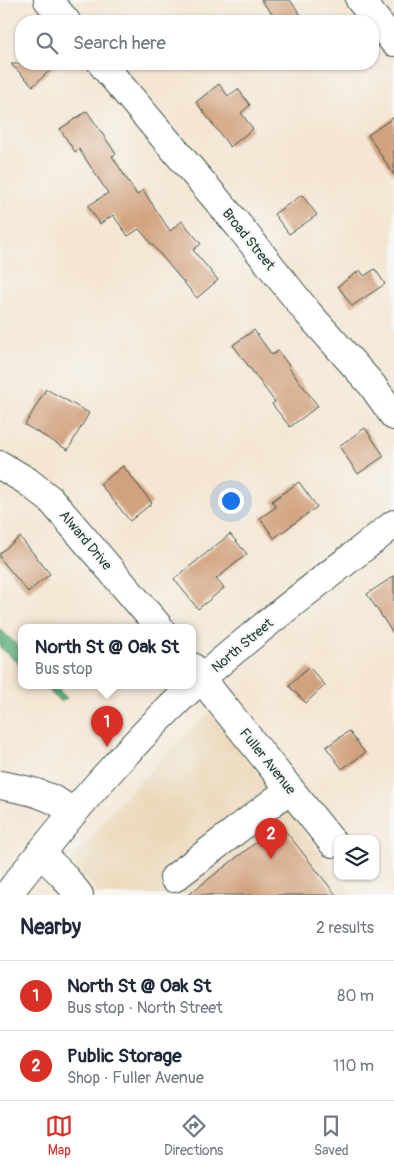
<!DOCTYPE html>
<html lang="en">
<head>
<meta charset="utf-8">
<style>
  :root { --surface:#fff; --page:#f2f2f3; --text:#1f2937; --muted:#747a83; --line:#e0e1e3; --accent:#d93025 }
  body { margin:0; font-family:Pangolin,sans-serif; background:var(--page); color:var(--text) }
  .controls { position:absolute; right:15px; bottom:15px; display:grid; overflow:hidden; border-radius:10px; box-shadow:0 1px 4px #0004 }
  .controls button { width:45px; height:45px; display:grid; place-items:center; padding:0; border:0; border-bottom:1px solid var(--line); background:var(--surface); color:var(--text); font:25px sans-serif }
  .you { position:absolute; left:230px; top:500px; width:18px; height:18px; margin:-12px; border:4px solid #fff; border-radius:50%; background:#1a73e8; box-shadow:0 0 0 8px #1a73e833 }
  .badge { display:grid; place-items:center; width:32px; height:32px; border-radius:50%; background:var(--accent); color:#fff; font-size:16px; font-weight:700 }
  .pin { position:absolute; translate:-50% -41px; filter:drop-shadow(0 1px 2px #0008) }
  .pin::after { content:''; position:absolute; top:26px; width:18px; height:15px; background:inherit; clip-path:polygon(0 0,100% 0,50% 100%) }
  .popup { position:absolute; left:18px; top:624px; width:178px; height:65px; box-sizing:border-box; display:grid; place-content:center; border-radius:10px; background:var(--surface); filter:drop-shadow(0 1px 4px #0005); font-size:16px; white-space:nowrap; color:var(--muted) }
  .popup b { font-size:19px; color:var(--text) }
  .popup::after { content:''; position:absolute; left:50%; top:100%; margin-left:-10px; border:10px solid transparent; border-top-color:var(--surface) }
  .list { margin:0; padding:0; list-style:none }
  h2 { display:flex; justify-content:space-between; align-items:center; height:65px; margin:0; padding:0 20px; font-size:21px }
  h2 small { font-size:16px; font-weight:400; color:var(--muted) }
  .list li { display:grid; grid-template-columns:32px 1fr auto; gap:15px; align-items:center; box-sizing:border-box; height:70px; padding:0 20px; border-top:1px solid var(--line) }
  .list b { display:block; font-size:19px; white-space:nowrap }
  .list p { margin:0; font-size:16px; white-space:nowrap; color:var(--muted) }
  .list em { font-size:16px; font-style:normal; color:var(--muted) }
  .icon { flex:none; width:28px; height:28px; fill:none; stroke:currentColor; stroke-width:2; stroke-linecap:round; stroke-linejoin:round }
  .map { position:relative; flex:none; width:394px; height:895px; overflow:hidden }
  .search { position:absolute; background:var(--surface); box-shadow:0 1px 4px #0004; left:15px; right:15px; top:15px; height:55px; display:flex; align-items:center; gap:12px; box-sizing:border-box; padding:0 18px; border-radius:20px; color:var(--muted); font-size:19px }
  .sheet { height:205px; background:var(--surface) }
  nav { display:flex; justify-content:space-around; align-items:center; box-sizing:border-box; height:70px; border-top:1px solid var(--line); background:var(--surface); font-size:14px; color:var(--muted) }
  nav a { display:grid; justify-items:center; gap:2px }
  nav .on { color:var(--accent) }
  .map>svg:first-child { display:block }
</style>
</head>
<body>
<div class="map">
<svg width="394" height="895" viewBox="0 0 394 895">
  <defs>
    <pattern id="forest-firs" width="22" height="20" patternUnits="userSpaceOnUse" patternTransform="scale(1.25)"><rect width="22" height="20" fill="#5cae7b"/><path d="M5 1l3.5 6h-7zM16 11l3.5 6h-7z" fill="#4b8f66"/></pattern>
  </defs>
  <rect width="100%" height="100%" fill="#f6f6f2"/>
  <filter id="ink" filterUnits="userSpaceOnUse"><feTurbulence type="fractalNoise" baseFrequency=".02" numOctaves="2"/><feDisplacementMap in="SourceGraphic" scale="10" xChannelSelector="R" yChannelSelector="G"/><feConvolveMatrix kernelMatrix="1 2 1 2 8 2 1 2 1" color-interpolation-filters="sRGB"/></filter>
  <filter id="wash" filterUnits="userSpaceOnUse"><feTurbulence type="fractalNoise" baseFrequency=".0096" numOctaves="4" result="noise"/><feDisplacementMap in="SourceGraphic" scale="20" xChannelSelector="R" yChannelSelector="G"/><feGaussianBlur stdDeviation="1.12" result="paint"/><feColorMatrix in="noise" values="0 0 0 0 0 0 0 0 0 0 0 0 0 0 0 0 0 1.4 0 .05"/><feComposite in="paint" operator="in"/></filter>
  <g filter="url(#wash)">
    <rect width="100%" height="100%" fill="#f4e6d3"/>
    <path fill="#ebd8ba" d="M210,712L338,876L354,895H99L71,860L124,798L180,740Z"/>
    <path fill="url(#forest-firs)" stroke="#3e7658" d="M0,629L22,650V667L0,647Z
      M43,686H55L67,698L61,702Z"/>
    <g id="blocks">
      <path fill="#d2a17d" d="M261,0H290L305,21H278Z
        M11,64H57L33,86Z
        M219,84L228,96L238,89L250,105L241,113L253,129L230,147L196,102Z
        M87,111L116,154L112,156L137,195L143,190L170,231L182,221L201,244L193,250L218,280L197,298L139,229L128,236L113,215L100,224L88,206L108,193L79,149L75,152L60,129Z
        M394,117V175L368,135Z
        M302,195L317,215L289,234L274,214Z
        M375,269L385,284L352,306L338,286L360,270L364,276Z
        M254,330L272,355L278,351L290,367L289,368L318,406L290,427L272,404L275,402L233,345Z
        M46,389L89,413L68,450L25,425Z
        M365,428L384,456L358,474L339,446Z
        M123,466L152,503L130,521L100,484Z
        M299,482L317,507L274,538L260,518L276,507L272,501Z
        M230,534L247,554L216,579L224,588L198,609L174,579Z
        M20,537L50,574L28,592L0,558V553Z
        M394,576V635L367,594Z
        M309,667L325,685L306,703L289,686Z
        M349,731L365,753L342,769L326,747Z
        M280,824L336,895H188Z"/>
    </g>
  </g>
  <g filter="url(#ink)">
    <use href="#blocks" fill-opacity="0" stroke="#3f564c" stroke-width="1"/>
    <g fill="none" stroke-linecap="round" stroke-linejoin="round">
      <g stroke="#3f564c" stroke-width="30">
        <path id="minor" d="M48,0L66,21
          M360,0L394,42
          M102,64L239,226L308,313L372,385L394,416
          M0,465L27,481L51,500L160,628
          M192,667L333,843
          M0,785C27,790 52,794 73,813
          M40,853L62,874L79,895
          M174,878L290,789"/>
      </g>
      <g stroke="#3f564c" stroke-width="30">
        <path id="major" d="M7,895C67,818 129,744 202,678C263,624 329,575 394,524"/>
      </g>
      <use href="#minor" stroke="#fff" stroke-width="28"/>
      <use href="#major" stroke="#fff" stroke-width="28"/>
    </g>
  </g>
  <g text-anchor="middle" stroke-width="4" stroke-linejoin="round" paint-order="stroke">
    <g font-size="14" fill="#1f3d34" stroke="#f6f6f2">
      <text transform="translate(249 239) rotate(51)" y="5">Broad Street</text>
      <text transform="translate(86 540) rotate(50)" y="5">Alward Drive</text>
      <text transform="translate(242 645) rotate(-40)" y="5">North Street</text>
      <text transform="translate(268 761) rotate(51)" y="5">Fuller Avenue</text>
    </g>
  </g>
</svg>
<div class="controls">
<button><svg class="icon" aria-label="layers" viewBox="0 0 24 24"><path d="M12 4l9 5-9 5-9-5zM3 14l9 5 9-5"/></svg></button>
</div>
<div class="you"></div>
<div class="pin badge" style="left:107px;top:747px">1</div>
<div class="popup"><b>North St @ Oak St</b>Bus stop</div>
<div class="pin badge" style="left:271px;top:859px">2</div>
<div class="search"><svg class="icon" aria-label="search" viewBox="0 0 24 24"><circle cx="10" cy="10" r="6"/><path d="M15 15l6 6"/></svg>Search here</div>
</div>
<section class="sheet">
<h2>Nearby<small>2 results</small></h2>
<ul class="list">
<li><span class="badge">1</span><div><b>North St @ Oak St</b><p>Bus stop · North Street</p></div><em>80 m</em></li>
<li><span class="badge">2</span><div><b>Public Storage</b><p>Shop · Fuller Avenue</p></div><em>110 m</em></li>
</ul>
</section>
<nav>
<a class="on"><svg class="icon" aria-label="map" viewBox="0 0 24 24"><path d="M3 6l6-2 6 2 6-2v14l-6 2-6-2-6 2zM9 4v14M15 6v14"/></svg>Map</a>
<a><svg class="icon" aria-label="directions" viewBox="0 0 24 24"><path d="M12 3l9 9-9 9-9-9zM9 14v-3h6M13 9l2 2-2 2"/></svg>Directions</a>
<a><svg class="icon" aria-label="saved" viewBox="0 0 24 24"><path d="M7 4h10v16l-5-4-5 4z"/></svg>Saved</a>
</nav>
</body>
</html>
